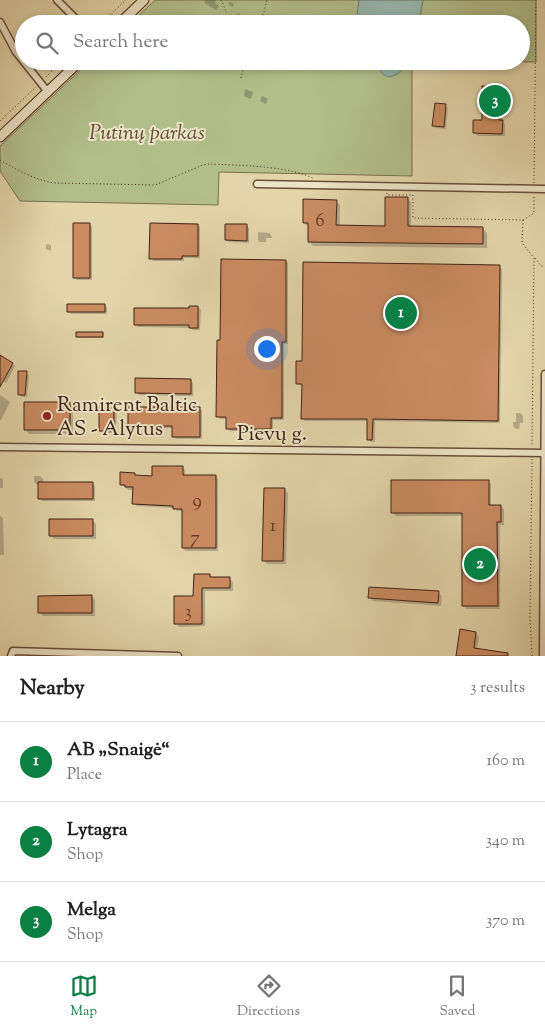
<!DOCTYPE html>
<html lang="en">
<head>
<meta charset="utf-8">
<style>
  :root { --surface:#fff; --page:#f6f6f6; --text:#222; --muted:#767676; --line:#e0e0e0; --accent:#0b8043 }
  body { margin:0; font-family:"Sorts Mill Goudy",serif; background:var(--page); color:var(--text) }
  .you { position:absolute; left:266px; top:348px; width:18px; height:18px; margin:-12px; border:4px solid #fff; border-radius:50%; background:#1a73e8; box-shadow:0 0 0 8px #1a73e833 }
  .badge { display:grid; place-items:center; width:32px; height:32px; border-radius:50%; background:var(--accent); color:#fff; font-size:16px; font-weight:700 }
  .pin { position:absolute; translate:-50% -50%; border:2px solid #fff; box-shadow:0 1px 5px #0006 }
  .list { margin:0; padding:0; list-style:none }
  h2 { display:flex; justify-content:space-between; align-items:center; height:65px; margin:0; padding:0 20px; font-size:21px }
  h2 small { font-size:16px; font-weight:400; color:var(--muted) }
  .list li { display:grid; grid-template-columns:32px 1fr auto; gap:15px; align-items:center; box-sizing:border-box; height:80px; padding:0 20px; border-top:1px solid var(--line) }
  .list b { display:block; font-size:19px; white-space:nowrap }
  .list p { margin:0; font-size:16px; white-space:nowrap; color:var(--muted) }
  .list em { font-size:16px; font-style:normal; color:var(--muted) }
  .icon { flex:none; width:28px; height:28px; fill:none; stroke:currentColor; stroke-width:2; stroke-linecap:round; stroke-linejoin:round }
  .map { position:relative; flex:none; width:545px; height:656px; overflow:hidden }
  .search { position:absolute; background:var(--surface); box-shadow:0 2px 8px #0003; left:15px; right:15px; top:15px; height:55px; display:flex; align-items:center; gap:12px; box-sizing:border-box; padding:0 18px; border-radius:28px; color:var(--muted); font-size:19px }
  .sheet { height:305px; background:var(--surface) }
  nav { display:flex; justify-content:space-around; align-items:center; box-sizing:border-box; height:70px; border-top:1px solid var(--line); background:var(--surface); font-size:14px; color:var(--muted) }
  nav a { display:grid; justify-items:center; gap:2px }
  nav .on { color:var(--accent) }
  .map>svg:first-child { display:block }
</style>
</head>
<body>
<div class="map">
<svg width="545" height="656" viewBox="0 0 545 656">
  <rect width="100%" height="100%" fill="#e3d5a9"/>
  <filter id="stains"><feTurbulence type="fractalNoise" baseFrequency=".004" numOctaves="4"/><feColorMatrix values="0 0 0 0 .2 0 0 0 0 .09 0 0 0 0 .02 0 0 0 .5 -.17"/></filter>
  <radialGradient id="worn" r=".72"><stop offset=".6" stop-color="#630" stop-opacity="0"/><stop offset="1" stop-color="#630" stop-opacity=".3"/></radialGradient>
  <path fill="#b1be8a" stroke="#78704f" d="M155,0H536V62L432,61H521V24H130Z
    M90,61H412V176L219,172L218,205L20,201L0,171V146Z"/>
  <path fill="#96b8b0" stroke="#737c72" d="M359,0H423L419,24H364L357,15Z
    M378,61H408C400,78 380,85 378,61Z"/>
  <path fill="#0003" d="M206,0H216L215,3L219,6L216,10L206,4L204,2Z
    M230,2L234,4L233,7L228,4Z
    M238,13L244,18L240,24H236L233,21Z
    M217,19L225,24H214Z
    M499,88L502,91V121L505,124V136H478L474,133L483,121Z
    M245,89L253,92L251,99L244,96Z
    M262,96L268,99L266,104L260,101Z
    M446,106L448,108L446,129L436,128L433,126Z
    M407,198L411,202V228L483,229L487,233V248L313,246L309,242V227L304,223L336,201L340,205V226L386,227Z
    M90,224L92,227V280H77L74,277Z
    M198,225L200,227V258H184V261H153L151,258Z
    M246,225L249,228V243L229,242L226,240Z
    M258,232L270,233L272,238H266V242H259L258,240Z
    M46,244L51,245V251L46,249Z
    M286,261L288,263V344H284V420H273V431H230L227,428V419H220L217,416L221,342Z
    M499,266L502,269L500,423L375,421V442H371L368,439V421H305L302,418L303,386L297,383Z
    M105,305L107,308V314H71L69,312Z
    M198,307L201,310L200,330H193L190,328L138,327L135,324Z
    M102,333L104,338H79L77,337Z
    M0,357L15,366L6,383L0,379Z
    M26,372L29,375L27,397H22L19,394Z
    M191,381L193,383V396L139,395L136,392Z
    M0,395L10,402L1,420H0Z
    M69,403L73,407V434H29L26,430Z
    M114,405L117,407L116,433H103L100,430Z
    M199,408L202,411V439H176L173,437V428H131L129,425Z
    M516,413H520L523,416V423H520L519,429H516L513,426V422H516Z
    M182,467L185,470V476H215L218,479V551H186L183,548V511H177L174,508L137,506L134,504V490H129L121,484L134,474L137,477H153Z
    M34,476H40L43,479V483H92L95,486V501H42L39,498V484H36L34,482Z
    M0,478L3,479V488H0Z
    M488,481L491,484V506H501L504,509V525H500V609H466L463,605V516H396L393,513Z
    M284,490L288,493L286,564H267L263,560Z
    M0,516L3,518L4,555H0Z
    M92,520L96,524V539H54L50,535Z
    M210,575L213,578L230,579L233,582V591H205V626L179,627L175,623Z
    M438,593L442,596L441,606L373,601L370,597Z
    M92,597L95,600V616H43L39,612Z
    M476,633L479,637L477,650L503,656H457Z"/>
  <path fill="#cb8c62" stroke="#3f2214" d="M482,86L500,87L499,120H503L502,134L473,133V120H482Z
    M435,103L446,104L444,127L432,126Z
    M385,197H408V226L483,227V244L308,242V223H303V199L337,200L336,225L385,226Z
    M73,223H90V278H73Z
    M150,223L198,224V256H182V259H149Z
    M225,224H247V241L225,240Z
    M221,259L286,260V342H282V418H271V429H226V417H216L217,340H220Z
    M303,262L500,265L498,421L373,419L372,440H367V419H301L302,384H296V361H302Z
    M67,304H105V312H67Z
    M189,306H198V328H189V325H134V308H189Z
    M76,332H103V337H76Z
    M0,355L13,363L0,387Z
    M18,371H27L25,395H18Z
    M135,378L191,379V394L135,393Z
    M24,402H70V430H24Z
    M99,403L114,404V431H99Z
    M128,407H200V437H172V426H128Z
    M152,466H183V475H216V548H182V509H173V506L132,504L133,487H125V485H120V472L135,473V475L152,476Z
    M391,480H489V505H501V522H497L498,606H462V513H391Z
    M38,482H93V499H38Z
    M264,488H285L283,561H262Z
    M49,519H93V536H49Z
    M194,574H210V577H230V588H202V624H174V596H193Z
    M369,587L439,591L438,603L368,598Z
    M92,595V613H38V596Z
    M460,629L476,632L474,648L508,653V656H456Z"/>
  <g fill="none" stroke-linecap="round" stroke-linejoin="round">
    <g stroke="#684f39" stroke-width="9">
      <path id="street" d="M57,0L81,24
        M0,22L16,52L48,92
        M257,184L545,189
        M0,447L544,453
        M11,656L13,651L178,656
        M543,656L545,374"/>
    </g>
    <g stroke="#3f2214" stroke-width="11">
      <path id="secondary" d="M119,24L144,0
        M0,137L80,61"/>
    </g>
    <path stroke="#3f2214" stroke-width="1" stroke-dasharray="1 2.5" stroke-linecap="butt" d="M221,0L227,13
      M100,24L126,0
      M257,24L264,12L267,0
      M46,77L62,61
      M241,78L245,61
      M0,121L36,87
      M0,160C18,170 34,180 55,183L155,185L203,165L209,164C235,165 293,166 314,179
      M534,183L536,0
      M387,193V195H413V218L523,220L522,243L534,258L532,445
      M523,220L534,213V195
      M535,258L541,266H545
      M532,656L530,618L532,459"/>
    <use href="#street" stroke="#ede4c7" stroke-width="6"/>
    <use href="#secondary" stroke="#ede4c7" stroke-width="9"/>
  </g>
  <circle fill="#8f2418" stroke="#ede4c7" stroke-width="2" cx="47" cy="416" r="5"/>
  <g text-anchor="middle" stroke-width="4" stroke-linejoin="round" paint-order="stroke">
    <g font-size="19" fill="#623c28">
      <text x="320" y="226">6</text>
      <text x="197" y="506">9</text>
      <text x="273" y="531">1</text>
      <text x="195" y="543">7</text>
      <text x="188" y="617">3</text>
    </g>
    <g font-size="21" font-style="italic" fill="#5c4932" stroke="#ede4c7">
      <text x="147" y="139">Putinų parkas</text>
    </g>
    <g font-size="21" fill="#3f2214" stroke="#ede4c7" text-anchor="start">
      <text x="57" y="411">Ramirent Baltic<tspan x="57" dy="24">AS - Alytus</tspan></text>
    </g>
    <g font-size="21" fill="#3f2214" stroke="#ede4c7">
      <text x="272" y="440">Pievų g.</text>
    </g>
  </g>
  <rect width="100%" height="100%" filter="url(#stains)"/>
  <rect width="100%" height="100%" fill="url(#worn)"/>
</svg>
<div class="you"></div>
<div class="pin badge" style="left:401px;top:313px">1</div>
<div class="pin badge" style="left:480px;top:564px">2</div>
<div class="pin badge" style="left:495px;top:101px">3</div>
<div class="search"><svg class="icon" aria-label="search" viewBox="0 0 24 24"><circle cx="10" cy="10" r="6"/><path d="M15 15l6 6"/></svg>Search here</div>
</div>
<section class="sheet">
<h2>Nearby<small>3 results</small></h2>
<ul class="list">
<li><span class="badge">1</span><div><b>AB „Snaigė“</b><p>Place</p></div><em>160 m</em></li>
<li><span class="badge">2</span><div><b>Lytagra</b><p>Shop</p></div><em>340 m</em></li>
<li><span class="badge">3</span><div><b>Melga</b><p>Shop</p></div><em>370 m</em></li>
</ul>
</section>
<nav>
<a class="on"><svg class="icon" aria-label="map" viewBox="0 0 24 24"><path d="M3 6l6-2 6 2 6-2v14l-6 2-6-2-6 2zM9 4v14M15 6v14"/></svg>Map</a>
<a><svg class="icon" aria-label="directions" viewBox="0 0 24 24"><path d="M12 3l9 9-9 9-9-9zM9 14v-3h6M13 9l2 2-2 2"/></svg>Directions</a>
<a><svg class="icon" aria-label="saved" viewBox="0 0 24 24"><path d="M7 4h10v16l-5-4-5 4z"/></svg>Saved</a>
</nav>
</body>
</html>
